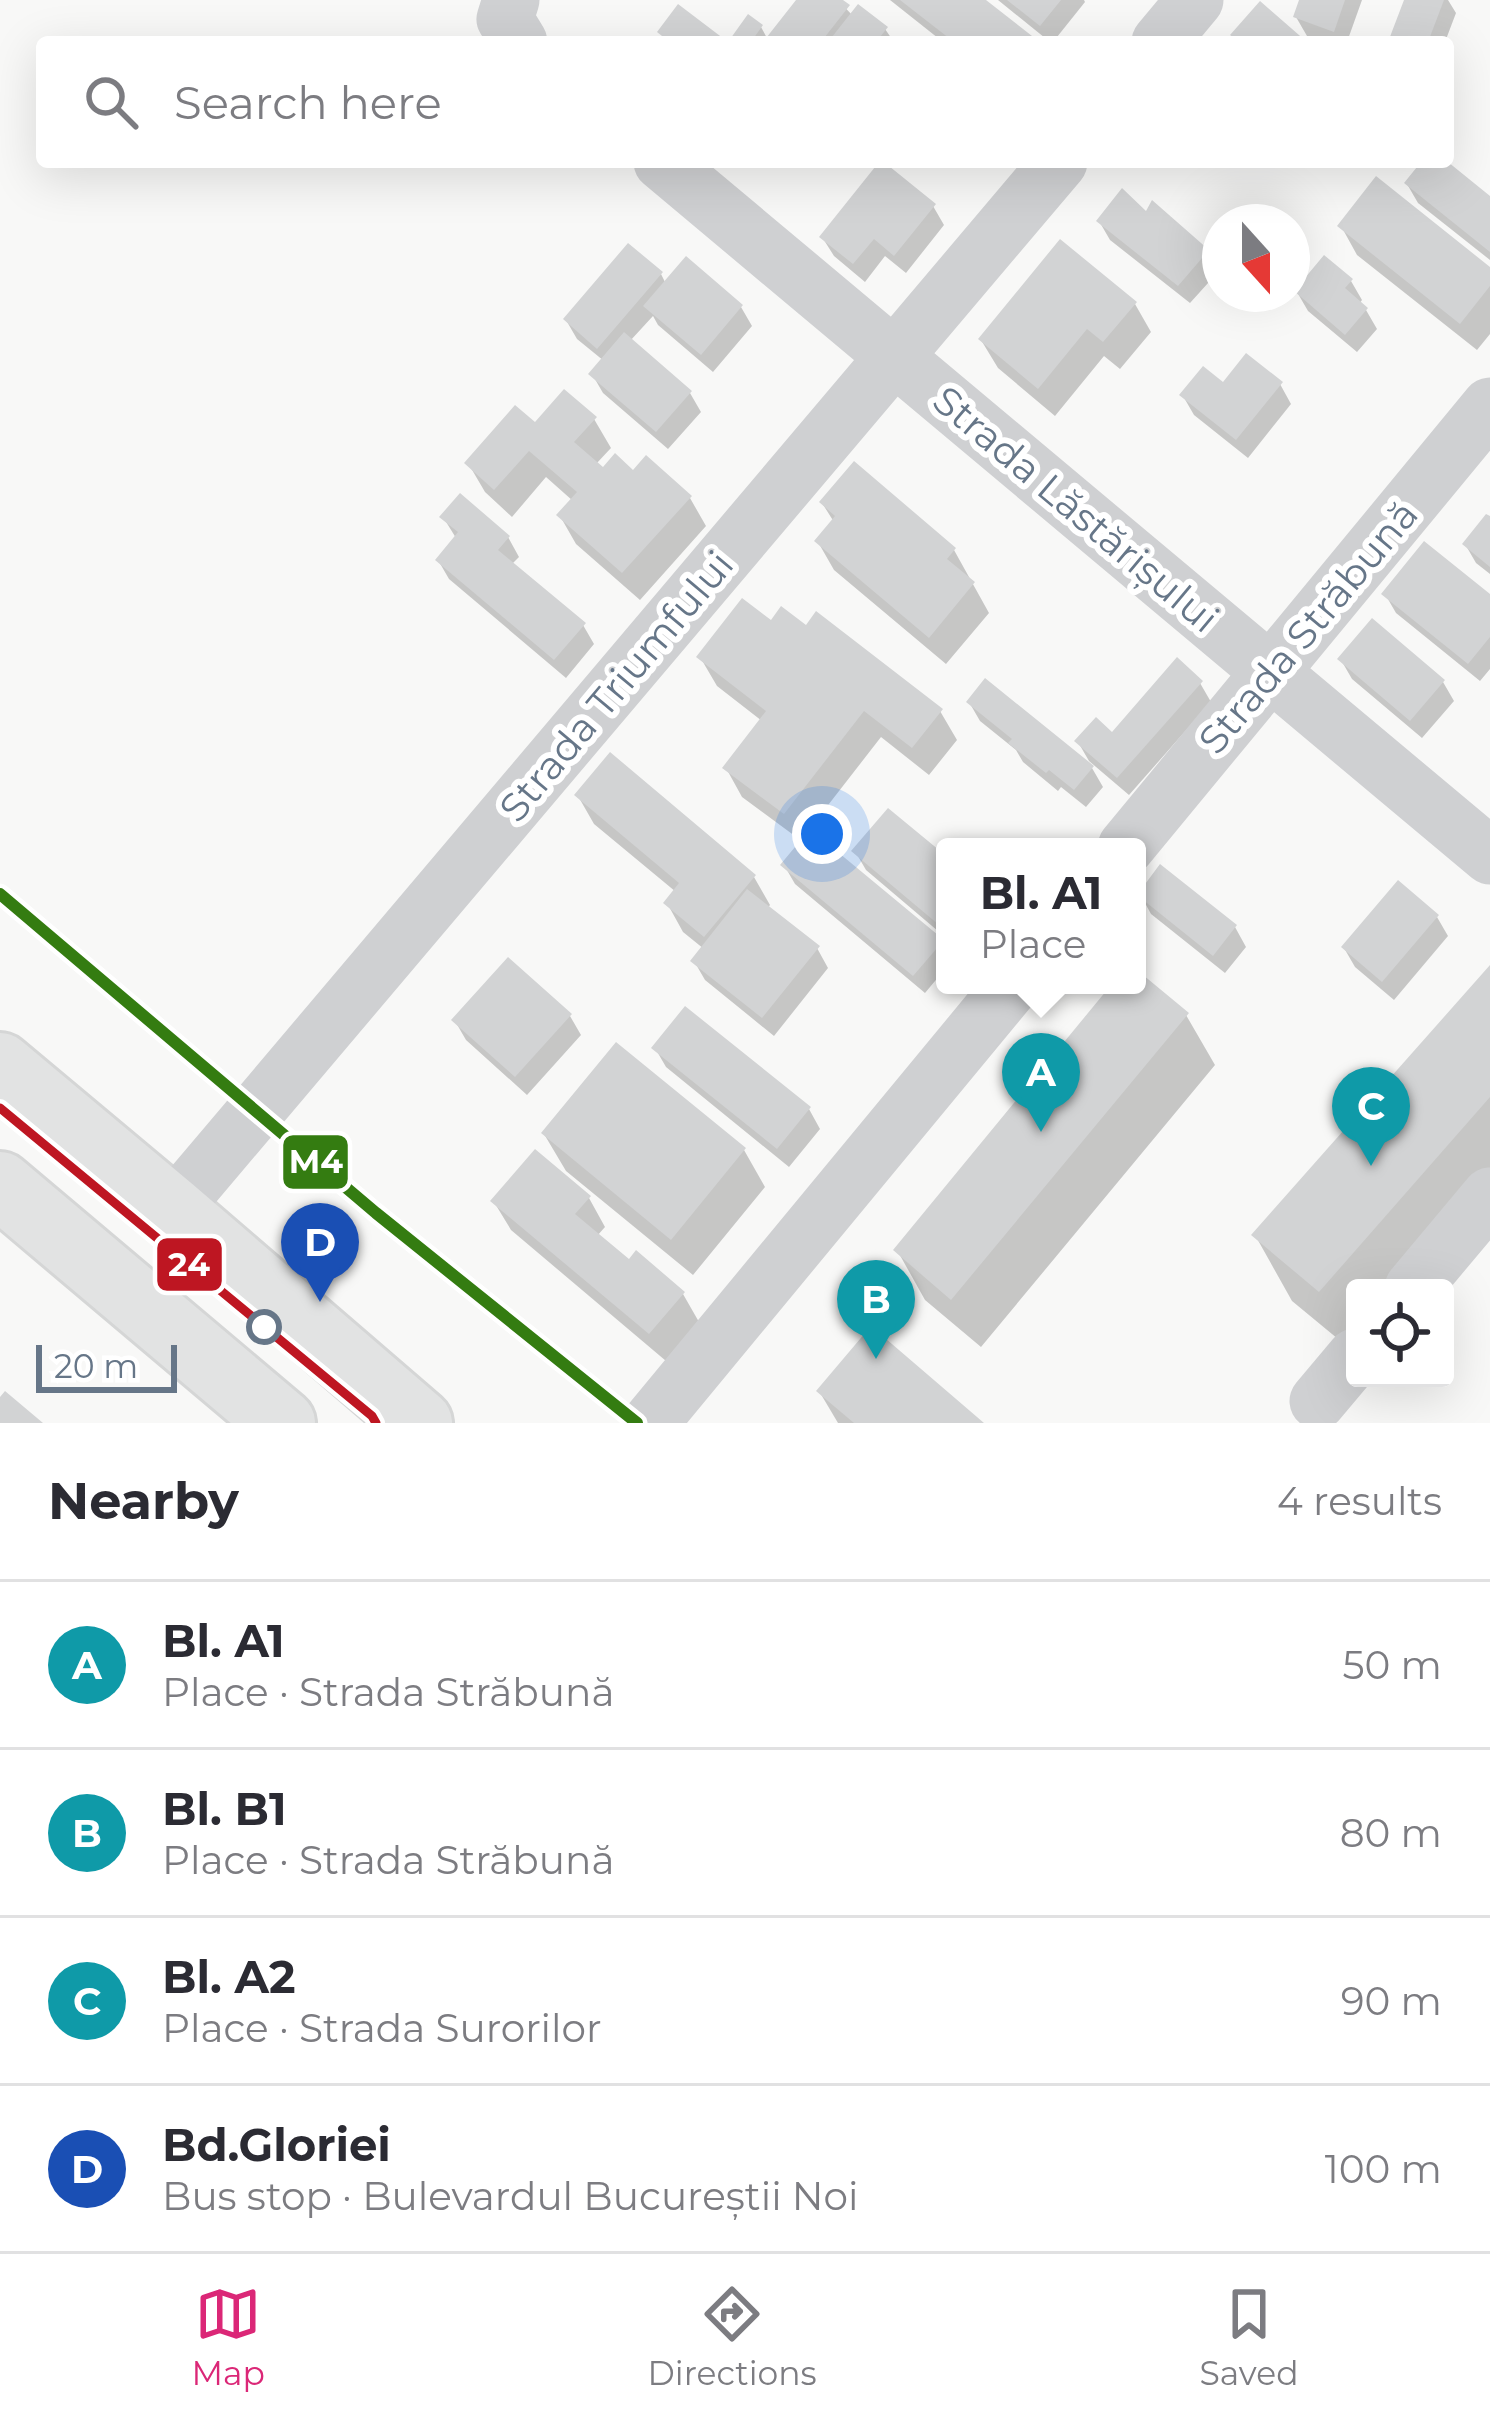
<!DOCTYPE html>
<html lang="en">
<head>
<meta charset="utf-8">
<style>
  :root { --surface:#fff; --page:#f2f2f3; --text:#2b2b33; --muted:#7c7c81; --line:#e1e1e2; --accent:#db2777 }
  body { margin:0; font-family:Montserrat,sans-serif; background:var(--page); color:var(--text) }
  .controls { position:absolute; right:36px; bottom:36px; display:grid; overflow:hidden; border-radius:12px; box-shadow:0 12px 48px #0002 }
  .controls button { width:108px; height:108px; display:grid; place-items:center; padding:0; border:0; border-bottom:3px solid var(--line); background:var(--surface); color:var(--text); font:60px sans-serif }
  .compass { position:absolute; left:1202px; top:204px; width:108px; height:108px; border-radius:50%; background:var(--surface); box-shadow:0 12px 48px #0002; rotate:159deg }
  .scale { position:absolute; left:36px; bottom:30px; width:141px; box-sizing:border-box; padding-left:12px; border:6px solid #667688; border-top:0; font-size:33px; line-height:42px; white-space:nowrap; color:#667688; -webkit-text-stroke:9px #fff; paint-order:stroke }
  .you { position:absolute; left:822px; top:834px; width:42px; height:42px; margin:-30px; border:9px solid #fff; border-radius:50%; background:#1a73e8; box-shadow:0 0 0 18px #1a73e833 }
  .badge { display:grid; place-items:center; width:78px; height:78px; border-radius:50%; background:var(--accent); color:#fff; font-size:39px; font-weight:700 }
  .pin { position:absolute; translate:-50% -99px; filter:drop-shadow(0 3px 6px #0008) }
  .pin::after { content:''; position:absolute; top:63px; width:42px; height:36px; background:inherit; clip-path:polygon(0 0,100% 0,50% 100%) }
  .popup { position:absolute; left:936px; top:838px; width:210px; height:156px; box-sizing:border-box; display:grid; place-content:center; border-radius:12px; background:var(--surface); filter:drop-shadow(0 3px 9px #0005); font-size:39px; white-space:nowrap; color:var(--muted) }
  .popup b { font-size:45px; color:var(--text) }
  .popup::after { content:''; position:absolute; left:50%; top:100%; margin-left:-24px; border:24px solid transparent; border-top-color:var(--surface) }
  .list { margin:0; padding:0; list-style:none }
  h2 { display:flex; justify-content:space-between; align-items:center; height:156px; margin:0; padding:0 48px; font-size:51px }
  h2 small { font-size:39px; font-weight:400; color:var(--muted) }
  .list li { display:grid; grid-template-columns:78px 1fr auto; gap:36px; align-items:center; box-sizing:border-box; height:168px; padding:0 48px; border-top:3px solid var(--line) }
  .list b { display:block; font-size:45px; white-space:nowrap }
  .list p { margin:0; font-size:39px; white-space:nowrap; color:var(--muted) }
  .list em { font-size:39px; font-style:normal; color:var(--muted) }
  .icon { flex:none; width:66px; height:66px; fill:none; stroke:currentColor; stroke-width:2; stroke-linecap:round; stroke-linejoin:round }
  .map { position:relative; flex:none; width:1490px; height:1423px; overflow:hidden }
  .search { position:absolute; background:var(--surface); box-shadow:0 12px 48px #0002; left:36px; right:36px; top:36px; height:132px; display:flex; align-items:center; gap:30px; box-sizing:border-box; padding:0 42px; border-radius:12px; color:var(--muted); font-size:45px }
  .sheet { height:828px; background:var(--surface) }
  nav { display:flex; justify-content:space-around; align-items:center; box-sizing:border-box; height:168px; border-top:3px solid var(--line); background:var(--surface); font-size:33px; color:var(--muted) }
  nav a { display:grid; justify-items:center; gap:6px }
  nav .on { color:var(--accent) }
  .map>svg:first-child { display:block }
</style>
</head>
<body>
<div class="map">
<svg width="1490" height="1423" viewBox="0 0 1490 1423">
  <rect width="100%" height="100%" fill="#f8f8f7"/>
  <path fill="#0003" d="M800,0H838L853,16L885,29L894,42H731L761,27L768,40Z
    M890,0H982L1033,42H943Z
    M998,0H1084L1085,2L1053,42H1050Z
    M1302,0H1362L1347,42H1324L1307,36L1296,17Z
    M1407,0H1448L1456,13L1445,42H1391Z
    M1425,162H1444L1490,199V260L1418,203L1407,184Z
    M933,206L944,225L906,273L885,256L865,282L834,256L822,237Z
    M1146,215L1207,252L1218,272L1190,303L1110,240L1099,221Z
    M1341,226L1490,271V334L1477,350L1357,255Z
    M661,274L666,284L741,307L752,326L713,372L658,325L653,316L630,341L690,393L701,412L668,449L603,393L592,374L604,361L577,339L566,320Z
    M1351,281L1362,300L1359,304L1366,310L1377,329L1357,352L1308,311L1297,292Z
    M1135,304L1151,332L1120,369L1104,356L1055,416L998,368L981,340Z
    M1280,384L1291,404L1248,458L1194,415L1183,396L1224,386Z
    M594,419L611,448L596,464L603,471L633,474L690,498L706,526L640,600L576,544L560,516L573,501L546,477L512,517L485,492L468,463L535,426Z
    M822,503L954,550L989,613L946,664L834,570L818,542L834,522Z
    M443,517L508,537L519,557L511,565L583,625L594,644L566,678L449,579L438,560L456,538Z
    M1490,520V574L1476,563L1465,544Z
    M1385,594L1490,598V669L1480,681L1396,613Z
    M771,624L940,711L957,740L929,775L881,737L808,831L941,942L945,948V969L925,993L795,884L784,865L803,842L742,797L726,768L762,721L717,686L700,657Z
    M1341,660L1443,682L1454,701L1422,738L1352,679Z
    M1200,683L1211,702L1129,795L1089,761L1078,742L1112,736Z
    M969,702L1092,768L1103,787L1086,807L1061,787L1058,791L1023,762L1016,750L980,721Z
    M578,796L754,877L770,905L767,909L817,948L828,968L774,1036L705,980L694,961L704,949L683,932L667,903L676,892L594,824Z
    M855,851L945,859V937L866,870Z
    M1140,894L1235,927L1246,947L1225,973L1151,914Z
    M1437,917L1448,936L1394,1000L1355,967L1344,948Z
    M1490,969V1205L1417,1288H1355V1353L1292,1301L1255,1235Z
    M1137,974L1186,1015L1215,1065L981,1347L925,1300L897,1250L1115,985H1137Z
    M570,1016L581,1035L527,1095L466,1040L455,1021Z
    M655,1048L809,1109L820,1129L789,1167L666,1067Z
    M544,1134L744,1150L765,1187L693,1275L566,1171Z
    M589,1198L605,1227L597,1236L629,1263L683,1294L699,1322L666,1361L511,1230L494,1202Z
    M871,1330L980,1423H838L819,1391Z"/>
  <path fill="#d2d3d4" d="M796,0H843L850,5L821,42H763Z
    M900,0H986L1032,36L1027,42H954Z
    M1007,0H1061L1040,26Z
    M1299,0H1345L1334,32L1293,17Z
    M1404,0H1444L1428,42H1388Z
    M1260,1L1307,42H1239L1230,35Z
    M678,4L728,42L748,14L763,25L751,42H657L662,36L657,32Z
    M858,4L888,27L876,42H828Z
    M879,162H884L936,204L894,256L874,239L853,264L819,237Z
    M1421,162H1448L1490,196V252L1404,183Z
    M1376,176L1490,267V286L1460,324L1337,226Z
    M1122,188L1146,211L1152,200L1209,250L1178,286L1096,221Z
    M1060,239L1137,302L1103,342L1087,329L1038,389L978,339Z
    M628,243L663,272L597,349L563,319Z
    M1324,255L1353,279L1345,288L1368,308L1345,335L1294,291Z
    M686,256L743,305L701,355L643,306Z
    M624,332L692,391L656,432L588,374Z
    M1246,353L1283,382L1236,440L1179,395L1203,366L1223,382Z
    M564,389L597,417L574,442L603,467L615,453L633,470L646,455L692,496L622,573L556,515L577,492L529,451L494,490L464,463L515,405L535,422Z
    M854,461L956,548L947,559L975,582L929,638L814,541L835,516L819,502Z
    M460,493L510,536L498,550L586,623L554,660L435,560L458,532L439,517Z
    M1486,514L1490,516V567L1462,544Z
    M1424,541L1490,594V637L1468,664L1381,594Z
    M742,598L771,620L781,606L806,625L816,611L943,709L912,748L864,711L784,814L722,768L766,711L696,657Z
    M1372,618L1445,680L1410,721L1337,659Z
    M1177,657L1203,681L1117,778L1074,741L1096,717L1112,732Z
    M985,678L1094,766L1074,790L1049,770L1046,773L1008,743L1012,739L966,702Z
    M610,752L756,875L704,937L663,903L679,883L574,795Z
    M888,808L945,855V930L851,851Z
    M810,829L944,940L913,976L780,865Z
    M1160,864L1237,925L1213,956L1137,895Z
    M1398,880L1439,915L1382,982L1341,947Z
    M747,889L820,946L762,1018L690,961Z
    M508,957L572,1014L515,1077L451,1020Z
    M1490,965V1097L1319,1292L1251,1235Z
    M1137,970L1189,1013L951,1300L893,1250L1111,985H1137Z
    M685,1006L811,1107L777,1149L651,1048Z
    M616,1042L746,1148L671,1240L541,1133Z
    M535,1149L591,1196L575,1214L629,1259L636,1250L685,1292L649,1334L490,1201Z
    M871,1326L984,1423H854L816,1391Z
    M5,1391L43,1423H0V1397Z"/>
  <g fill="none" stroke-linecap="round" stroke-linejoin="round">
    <g stroke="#d5d6d6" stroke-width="72">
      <path id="major" d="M0,1066L172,1210L419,1423
        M0,1185L282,1423"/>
    </g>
    <path stroke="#cfd0d2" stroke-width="57" d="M511,0L505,19L519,42
      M1160,42L1195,0
      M662,162L1490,856
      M1126,847L1490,406
      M172,1210L1059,162
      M1413,1288L1490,1196
      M1318,1401L1355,1357
      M650,1423L1012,985"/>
    <use href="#major" stroke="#e2e3e3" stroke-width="66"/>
    <g stroke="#fff" stroke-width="18">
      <path id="tram-1" d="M0,1108L372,1416L376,1423"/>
    </g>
    <use href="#tram-1" stroke="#be1622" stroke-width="9"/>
    <g stroke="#fff" stroke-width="21">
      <path id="metro-1" d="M0,894L376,1213L637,1423"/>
    </g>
    <use href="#metro-1" stroke="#347c11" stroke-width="12"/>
  </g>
  <circle fill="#fff" stroke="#667688" stroke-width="6" cx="264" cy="1327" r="15"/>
  <g text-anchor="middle" stroke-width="12" stroke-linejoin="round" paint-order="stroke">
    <g font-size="39" fill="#667688" stroke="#fff">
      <text transform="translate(1076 509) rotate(40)" y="14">Strada Lăstărișului</text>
      <text transform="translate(1308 627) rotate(-50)" y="14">Strada Străbună</text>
      <text transform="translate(616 686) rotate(-50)" y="14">Strada Triumfului</text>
    </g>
  </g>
  <g stroke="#fff" stroke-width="4.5">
    <rect x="281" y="1133" width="69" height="58" rx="12" fill="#347c11"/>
    <rect x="155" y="1236" width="69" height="57" rx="12" fill="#be1622"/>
  </g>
  <g font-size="33" text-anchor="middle" font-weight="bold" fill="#fff">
    <text x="316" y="1173">M4</text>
    <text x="189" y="1276">24</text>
  </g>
</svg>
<div class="controls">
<button><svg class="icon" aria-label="locate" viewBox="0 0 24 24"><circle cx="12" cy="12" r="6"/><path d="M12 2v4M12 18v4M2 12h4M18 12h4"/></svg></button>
</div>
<svg class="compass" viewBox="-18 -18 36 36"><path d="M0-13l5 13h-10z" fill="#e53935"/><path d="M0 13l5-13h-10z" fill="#7c7c81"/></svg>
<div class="scale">20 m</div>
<div class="you"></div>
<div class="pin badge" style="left:1041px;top:1132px;background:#0f9aa8">A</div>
<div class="popup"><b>Bl. A1</b>Place</div>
<div class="pin badge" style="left:876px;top:1359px;background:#0f9aa8">B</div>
<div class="pin badge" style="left:1371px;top:1166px;background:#0f9aa8">C</div>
<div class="pin badge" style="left:320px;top:1302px;background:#1a4fb4">D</div>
<div class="search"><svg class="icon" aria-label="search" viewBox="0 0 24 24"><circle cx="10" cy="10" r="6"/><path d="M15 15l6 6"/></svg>Search here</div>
</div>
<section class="sheet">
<h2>Nearby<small>4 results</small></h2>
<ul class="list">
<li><span class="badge" style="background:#0f9aa8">A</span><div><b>Bl. A1</b><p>Place · Strada Străbună</p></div><em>50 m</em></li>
<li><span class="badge" style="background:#0f9aa8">B</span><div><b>Bl. B1</b><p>Place · Strada Străbună</p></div><em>80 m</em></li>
<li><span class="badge" style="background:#0f9aa8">C</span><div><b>Bl. A2</b><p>Place · Strada Surorilor</p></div><em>90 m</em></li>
<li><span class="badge" style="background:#1a4fb4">D</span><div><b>Bd.Gloriei</b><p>Bus stop · Bulevardul Bucureștii Noi</p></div><em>100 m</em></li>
</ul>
</section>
<nav>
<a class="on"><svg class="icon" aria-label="map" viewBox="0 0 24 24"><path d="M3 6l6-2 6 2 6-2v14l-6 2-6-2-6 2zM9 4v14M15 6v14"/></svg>Map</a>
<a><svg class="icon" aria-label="directions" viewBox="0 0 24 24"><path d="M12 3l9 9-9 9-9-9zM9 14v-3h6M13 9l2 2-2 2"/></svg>Directions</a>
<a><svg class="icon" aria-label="saved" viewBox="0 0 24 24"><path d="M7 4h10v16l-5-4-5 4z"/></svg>Saved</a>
</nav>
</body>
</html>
